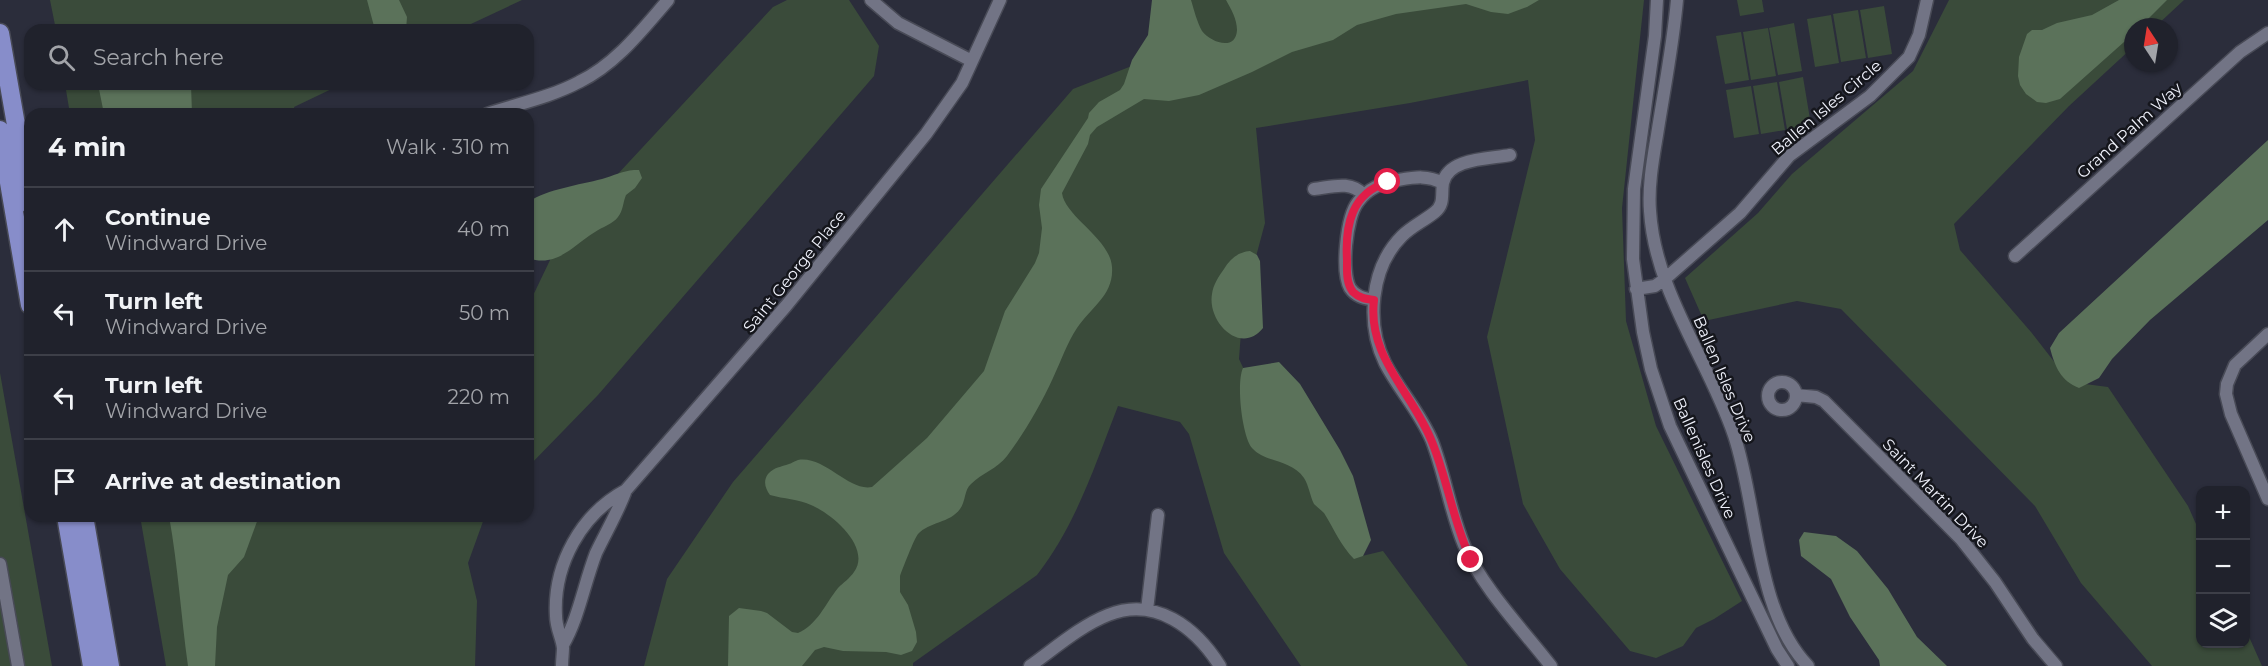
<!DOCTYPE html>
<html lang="en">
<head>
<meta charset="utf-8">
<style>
  :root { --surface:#20222c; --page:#282a34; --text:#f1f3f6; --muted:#a2a4a9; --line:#3d3f48 }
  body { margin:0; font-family:Montserrat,sans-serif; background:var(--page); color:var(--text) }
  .controls { position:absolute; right:18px; bottom:18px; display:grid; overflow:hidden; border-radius:12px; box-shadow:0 2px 4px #0004 }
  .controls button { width:54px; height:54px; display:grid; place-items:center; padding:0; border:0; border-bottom:2px solid var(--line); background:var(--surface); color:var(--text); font:30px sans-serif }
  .compass { position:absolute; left:2124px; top:18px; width:54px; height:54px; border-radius:50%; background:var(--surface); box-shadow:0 2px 4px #0004; rotate:348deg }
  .stop { position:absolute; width:18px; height:18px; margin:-14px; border:4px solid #e11d48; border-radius:50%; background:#fff }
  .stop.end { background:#e11d48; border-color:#fff; box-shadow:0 2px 6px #0008 }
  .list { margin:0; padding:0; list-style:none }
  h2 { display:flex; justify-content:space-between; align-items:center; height:78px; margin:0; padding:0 24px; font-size:26px }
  h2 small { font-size:20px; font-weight:400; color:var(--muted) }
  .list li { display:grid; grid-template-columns:39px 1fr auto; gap:18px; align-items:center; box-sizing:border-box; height:84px; padding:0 24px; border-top:2px solid var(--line) }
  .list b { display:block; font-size:22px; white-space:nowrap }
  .list p { margin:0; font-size:20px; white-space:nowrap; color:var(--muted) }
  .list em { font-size:20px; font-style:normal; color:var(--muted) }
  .icon { flex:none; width:33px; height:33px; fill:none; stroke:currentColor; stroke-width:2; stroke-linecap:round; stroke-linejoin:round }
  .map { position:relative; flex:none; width:2268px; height:666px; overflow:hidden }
  .search { position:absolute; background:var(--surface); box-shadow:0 2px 4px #0004; left:24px; top:24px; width:510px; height:66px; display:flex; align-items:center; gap:15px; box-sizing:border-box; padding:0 21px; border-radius:18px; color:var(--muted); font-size:22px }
  .panel { position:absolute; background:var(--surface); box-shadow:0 2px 4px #0004; left:24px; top:108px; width:510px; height:414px; border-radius:18px }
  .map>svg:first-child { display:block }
</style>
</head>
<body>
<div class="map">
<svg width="2268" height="666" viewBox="0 0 2268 666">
  <rect width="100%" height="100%" fill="#2b2d3b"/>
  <path fill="#3a4b3a" d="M50,0H522L458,30H56Z
    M787,0H849L879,46L874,76L598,395L528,467V306L563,233L773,7Z
    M1165,0H1644L1622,208L1626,321L1656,426L1742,601L1714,619L1696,628L1683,646L1656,658L1630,651L1560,569L1523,504L1487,337L1535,140L1528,80L1410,103L1256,128L1265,223L1243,305L1239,359L1277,439L1362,556L1383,551L1468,666H1301L1224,553L1189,434L1180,422L1118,406C1095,465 1076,525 1037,575L913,663V666H644L667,579L733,482L1073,89L1142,62Z
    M1737,0H1762L1764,12L1740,16Z
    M1949,0H2184L2155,27H2133V47L2069,106L1954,224L1960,250L2031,332L2070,382L2108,387L2188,506L2200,533V644H2246V630L2262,666H2152L2081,583L2035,506L1841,309L1797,301L1704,321L1685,278L1758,213L1792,174L1913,71Z
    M1884,6L1892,54L1868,58L1860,10Z
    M1858,10L1866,58L1841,62L1833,14Z
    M1831,15L1839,63L1815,67L1807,19Z
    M1794,23L1802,71L1778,75L1769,28Z
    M1768,28L1776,76L1751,80L1743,32Z
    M1741,32L1749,80L1725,84L1716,36Z
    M1803,77L1811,125L1787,129L1779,82Z
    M1777,82L1785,130L1761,134L1753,86Z
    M65,84H342L294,107L296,114H70Z
    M1751,86L1759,134L1734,138L1726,90Z
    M0,373L52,666H0Z
    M140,516H485L468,563L477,601L475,666H166Z"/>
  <path fill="#5b725a" d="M367,0H399L407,17L406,30H375Z
    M1152,0H1191C1194,10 1197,22 1202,31C1210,42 1236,52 1237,30C1237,19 1231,9 1226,0H1539L1527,7L1508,14L1491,12L1466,4L1396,14L1357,25L1333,40L1292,52L1252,72L1199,95L1169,101L1144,99L1097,127L1090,135L1088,144L1062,193C1065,217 1110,238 1112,267C1114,295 1091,307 1077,328C1067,343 1061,361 1053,378C1041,404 1025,432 1007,456C997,469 982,473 971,484C964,490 966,501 960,509C950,523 929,522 918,534C914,539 903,568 900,576V592L908,605L916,632L917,642L912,651L901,655L886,652L843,651L824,647L815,650L802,666H728L729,616L739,608L761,611L767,613L792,632L798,633C818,624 825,604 838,588C843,583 850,578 854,572C872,547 831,513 811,505C798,499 784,499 770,495C765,488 763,481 768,474C774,467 781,467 789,464C790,464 797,460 798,460C824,455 849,492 872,487L927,438L984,371L1005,311L1035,263L1039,253L1042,228L1039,205L1041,189L1088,118L1089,113L1099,102L1120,90L1124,84L1132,60L1148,35Z
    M2119,0H2167L2140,27H2133V34L2060,99L2046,103L2037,102L2026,94L2020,85L2018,76L2019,57L2027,34L2032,30H2042L2057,23L2092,15Z
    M98,84H191L192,114H104Z
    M2268,140V220L2150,320L2112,359L2099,378L2079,388C2061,381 2055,367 2050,348L2059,333Z
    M634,170H639L642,178L635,188L626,195C623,202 623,211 618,217C613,224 602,227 595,232C572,246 557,268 528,258V202C548,189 579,185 602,179C613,176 622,171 634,170Z
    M1250,251L1257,255L1260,261L1263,328C1241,356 1207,322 1212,294C1213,285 1219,276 1224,269C1230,259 1238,252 1250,251Z
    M1279,362L1300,384L1340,450L1353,476L1371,540L1363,556L1354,559C1341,546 1334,529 1324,513C1321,510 1317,507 1314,504C1310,496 1309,486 1304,478C1291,459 1265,463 1252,448C1242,436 1236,383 1243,368Z
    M169,516H259L244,557L228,575L217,627L215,666H188C181,616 178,566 169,516Z
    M1804,532L1836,536L1857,551L1888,589L1917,637L1947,666H1880L1879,660L1850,617L1831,579L1801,556L1799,540Z"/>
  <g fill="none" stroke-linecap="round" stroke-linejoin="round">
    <g stroke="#484a56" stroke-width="15">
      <path id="minor" d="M871,0L898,23L972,61
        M1657,0L1655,36L1634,189L1633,259L1643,332L1651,369L1670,426L1777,649L1788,666
        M1677,0C1673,45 1664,90 1657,135C1653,159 1648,186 1650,211C1655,292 1709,361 1734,435C1758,506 1755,611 1808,666
        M487,114C517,104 551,97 579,82C616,64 642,30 668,0
        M1510,155C1489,159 1448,158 1443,183C1441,194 1445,204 1435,212C1424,221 1412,226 1402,236C1370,268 1366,324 1385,363C1399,390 1420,412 1432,441C1445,475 1450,511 1464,545C1481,586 1523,630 1551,666
        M1314,189C1332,187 1350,180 1364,195
        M2015,256L2240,52L2268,33
        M1636,289L1655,286L1666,278L1740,213L1789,156L1870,96L1909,57L1919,35L1927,0
        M1374,300C1364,298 1356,297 1350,288C1341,272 1346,217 1358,202C1368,188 1382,183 1398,180C1416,177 1427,175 1443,183
        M2268,334L2235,365L2227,384L2226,394L2231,414L2268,499
        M1768 396a14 14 0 1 1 28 0a14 14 0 1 1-28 0Z
        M1796,395L1816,397L1824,401L1961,539L1995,582L2033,639L2056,666
        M0,564L18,666
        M1147,610L1158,515
        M563,645C579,617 584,584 596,553C606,532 618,512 626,490L786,306L926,134L962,83L1000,0
        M562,666C562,660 563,653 563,648C562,638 556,628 556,616C553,565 581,514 626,490
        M1030,666C1054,649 1080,626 1108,615C1156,596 1196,628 1220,666"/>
    </g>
    <g stroke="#484a56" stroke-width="21">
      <path id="highway" d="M0,33L30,205
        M0,130L30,305
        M66,516L92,666
        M84,516L110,666"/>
    </g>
    <use href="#minor" stroke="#727485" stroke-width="12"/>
    <use href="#highway" stroke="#878dca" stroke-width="18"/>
  </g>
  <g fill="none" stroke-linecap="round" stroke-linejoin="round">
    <path stroke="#e11d48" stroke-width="8" d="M1388,182C1351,193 1345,226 1347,260C1347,271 1346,283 1353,292C1359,298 1366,299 1374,300C1367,357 1413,393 1432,442C1448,481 1453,522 1471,560"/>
  </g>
  <g text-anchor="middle" stroke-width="5" stroke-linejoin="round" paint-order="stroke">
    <g font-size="16" fill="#f0f2fc" stroke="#15161c">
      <text transform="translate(1826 107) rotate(-40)" y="6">Ballen Isles Circle</text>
      <text transform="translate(2129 130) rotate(-42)" y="6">Grand Palm Way</text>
      <text transform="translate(794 271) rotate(-51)" y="6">Saint George Place</text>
      <text transform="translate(1725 379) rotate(67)" y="6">Ballen Isles Drive</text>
      <text transform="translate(1705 458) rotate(66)" y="6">Ballenisles Drive</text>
      <text transform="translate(1936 493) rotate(46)" y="6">Saint Martin Drive</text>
    </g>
  </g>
</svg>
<div class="controls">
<button>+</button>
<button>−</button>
<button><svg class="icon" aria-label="layers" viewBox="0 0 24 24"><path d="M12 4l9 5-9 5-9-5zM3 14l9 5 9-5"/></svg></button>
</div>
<svg class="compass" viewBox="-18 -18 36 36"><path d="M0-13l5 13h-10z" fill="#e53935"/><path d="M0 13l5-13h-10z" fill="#a2a4a9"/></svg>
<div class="stop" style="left:1388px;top:182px"></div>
<div class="stop end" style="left:1471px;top:560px"></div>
<div class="search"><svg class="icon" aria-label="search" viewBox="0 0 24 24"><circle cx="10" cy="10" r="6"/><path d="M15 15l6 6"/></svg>Search here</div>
<section class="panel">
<h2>4 min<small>Walk · 310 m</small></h2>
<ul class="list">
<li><svg class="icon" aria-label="ahead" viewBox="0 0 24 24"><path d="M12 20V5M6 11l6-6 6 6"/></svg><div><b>Continue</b><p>Windward Drive</p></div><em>40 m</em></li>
<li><svg class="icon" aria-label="left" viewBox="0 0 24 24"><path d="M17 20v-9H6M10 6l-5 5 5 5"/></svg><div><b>Turn left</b><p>Windward Drive</p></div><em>50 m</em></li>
<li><svg class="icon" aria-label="left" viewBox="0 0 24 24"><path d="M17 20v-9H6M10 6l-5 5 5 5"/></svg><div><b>Turn left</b><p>Windward Drive</p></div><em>220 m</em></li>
<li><svg class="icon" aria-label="arrive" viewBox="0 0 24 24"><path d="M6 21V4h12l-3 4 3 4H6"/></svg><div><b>Arrive at destination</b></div></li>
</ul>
</section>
</div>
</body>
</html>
